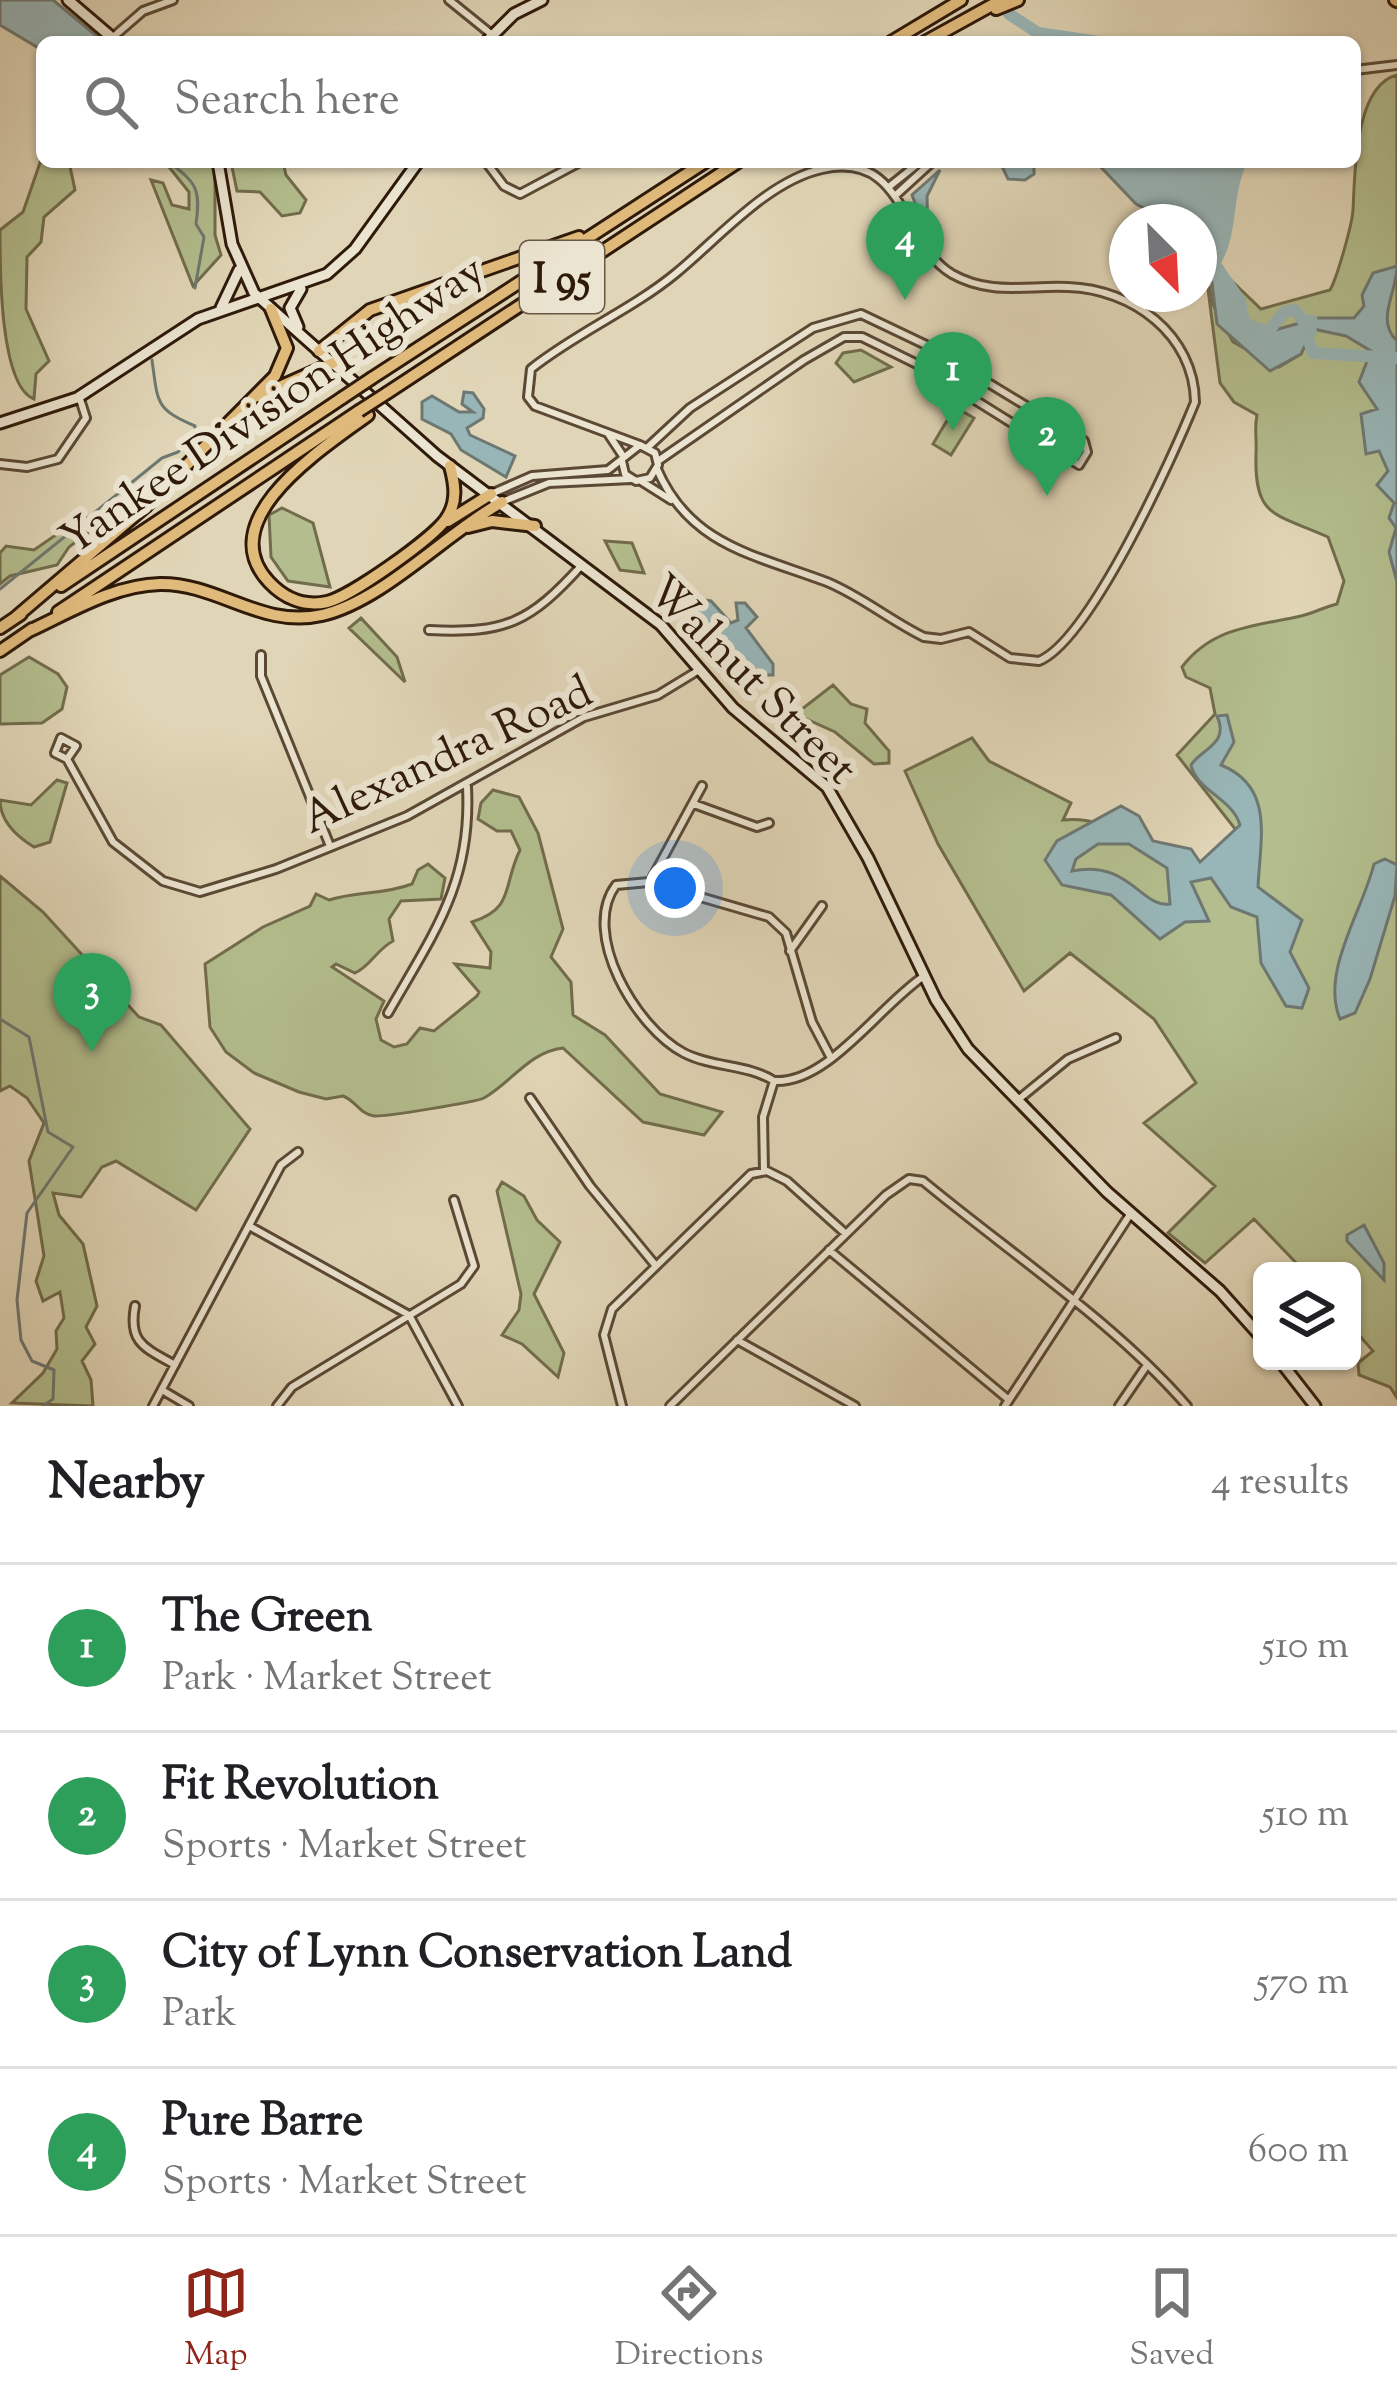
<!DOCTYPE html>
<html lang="en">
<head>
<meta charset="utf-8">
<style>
  :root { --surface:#fff; --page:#f2f2f2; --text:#202124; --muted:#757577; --line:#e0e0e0; --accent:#8f2418 }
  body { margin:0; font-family:"Sorts Mill Goudy",serif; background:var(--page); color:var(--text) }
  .controls { position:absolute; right:36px; bottom:36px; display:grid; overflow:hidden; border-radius:18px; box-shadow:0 3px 9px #0004 }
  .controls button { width:108px; height:108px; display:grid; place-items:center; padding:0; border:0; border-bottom:3px solid var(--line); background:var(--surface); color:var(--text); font:60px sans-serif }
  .compass { position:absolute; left:1109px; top:204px; width:108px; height:108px; border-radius:50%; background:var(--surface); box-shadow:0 3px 9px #0004; rotate:156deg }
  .you { position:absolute; left:675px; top:888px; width:42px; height:42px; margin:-30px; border:9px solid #fff; border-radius:50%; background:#1a73e8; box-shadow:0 0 0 18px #1a73e833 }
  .badge { display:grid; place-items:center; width:78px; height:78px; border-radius:50%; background:var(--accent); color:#fff; font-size:39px; font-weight:700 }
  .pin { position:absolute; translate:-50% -99px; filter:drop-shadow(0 3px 6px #0008) }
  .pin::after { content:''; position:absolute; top:63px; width:42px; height:36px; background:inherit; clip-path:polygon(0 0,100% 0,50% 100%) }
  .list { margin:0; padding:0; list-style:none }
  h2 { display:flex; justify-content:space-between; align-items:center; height:156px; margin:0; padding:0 48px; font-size:51px }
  h2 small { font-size:39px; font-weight:400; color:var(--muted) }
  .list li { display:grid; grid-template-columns:78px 1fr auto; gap:36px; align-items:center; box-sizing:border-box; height:168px; padding:0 48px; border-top:3px solid var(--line) }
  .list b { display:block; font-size:45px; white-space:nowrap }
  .list p { margin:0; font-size:39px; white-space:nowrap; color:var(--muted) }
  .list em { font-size:39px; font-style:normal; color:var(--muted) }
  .icon { flex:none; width:66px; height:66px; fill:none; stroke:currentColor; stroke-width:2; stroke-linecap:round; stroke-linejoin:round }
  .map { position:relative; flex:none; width:1397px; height:1406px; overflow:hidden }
  .search { position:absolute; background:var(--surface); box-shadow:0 3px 9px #0004; left:36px; right:36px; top:36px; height:132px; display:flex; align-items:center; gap:30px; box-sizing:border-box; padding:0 42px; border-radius:18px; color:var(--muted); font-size:45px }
  .sheet { height:828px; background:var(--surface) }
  nav { display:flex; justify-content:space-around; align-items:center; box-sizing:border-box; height:168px; border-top:3px solid var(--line); background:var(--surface); font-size:33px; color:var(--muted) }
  nav a { display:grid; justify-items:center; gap:6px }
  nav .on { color:var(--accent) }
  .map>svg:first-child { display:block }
</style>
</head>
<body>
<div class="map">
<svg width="1397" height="1406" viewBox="0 0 1397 1406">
  <rect width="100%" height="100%" fill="#e0d5b6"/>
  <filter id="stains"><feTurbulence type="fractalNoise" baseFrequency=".00167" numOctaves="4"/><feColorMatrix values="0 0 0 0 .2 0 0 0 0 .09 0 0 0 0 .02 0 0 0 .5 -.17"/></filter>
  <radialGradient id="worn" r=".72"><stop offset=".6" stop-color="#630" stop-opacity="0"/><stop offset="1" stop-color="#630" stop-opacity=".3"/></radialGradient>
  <path fill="#b3bd8d" stroke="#716c4c" stroke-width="3" d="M1397,75V1398L1390,1387L1359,1375L1358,1363L1373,1351L1352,1327V1271H1304L1254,1219L1205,1263L1168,1233L1215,1186L1144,1123L1196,1083L1154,1019L1070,953L1024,991L938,844L905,771L972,738L989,761L1071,803L1063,820C1118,813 1157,867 1212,863L1236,830L1177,755L1215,714L1210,688L1186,677L1182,667C1213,626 1257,626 1301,616C1314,613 1324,607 1337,604L1344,581L1328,537C1275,513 1254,519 1256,453C1257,438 1254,429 1257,415L1234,402L1220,383L1205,266L1213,305L1233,342L1279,367L1301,354L1313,328L1333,321C1290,313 1265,356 1233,303C1225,291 1214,276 1212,262L1261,309L1330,290C1337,278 1352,225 1353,210C1355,175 1354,86 1397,75Z
    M42,157V162H69L75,190L44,217L41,242L27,257L26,309L49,361L36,374L34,399C0,386 0,272 0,230L23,212Z
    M165,162H215V235L221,255L193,286L151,180L163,183L172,205L189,209V192Z
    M231,162H283L286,175L306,200L300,213L282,216L260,192L237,191Z
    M861,350L891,367L854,382L836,363L843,353Z
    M955,407L974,418L951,455L933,444Z
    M282,508L313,523L330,587L288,581L271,557L269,515Z
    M107,511L105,520L69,547L57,565L10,576L0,584V553L6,546L34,550L76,521Z
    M605,541L632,543L644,573L620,570Z
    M361,618L397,657L405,682L349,628Z
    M29,657L58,674L67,687L62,709L42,723L0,724V675Z
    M833,685L851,704L867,709L865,723L889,751V763L874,764L835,732L802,717V709Z
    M57,780L67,783L50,842L34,847C16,836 0,821 0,800L31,805Z
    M493,790L519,797L538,833L563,929L551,957L571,982L573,1015L605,1035L660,1094L722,1112L704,1135L643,1122L563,1048C529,1052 512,1082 484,1098C477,1102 383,1117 374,1116C360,1114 356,1101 343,1096L326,1099L299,1092L254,1073L226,1052L210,1027L205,964L263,927L310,906L316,894L329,900C358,891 383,895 412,884L418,870L428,864L445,878L441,899L401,901L389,919L393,941C376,950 371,966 355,973L336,964L332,967L384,1001L376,1019L381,1040L394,1047L407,1044L420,1028L434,1031L477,996L479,992L455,964L490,968L491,952L472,922C515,908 502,887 520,850L511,831H497L478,819L481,803Z
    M0,876L43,912L139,1017L161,1025L250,1129L196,1210L116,1161L102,1167L81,1197L53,1193L59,1215L83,1244L97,1306L86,1327L95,1344L82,1361L91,1380L93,1406L12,1403L43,1373L57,1349L56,1331L64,1318L60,1292L43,1301L36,1281L44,1256L29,1161L44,1123L27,1098L10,1086L0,1091Z
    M502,1182L524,1196L537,1220L560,1242L534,1294L564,1353L558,1377L522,1344L502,1335L519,1310L521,1294L497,1191Z"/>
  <path fill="#98b6b8" stroke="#6e7872" stroke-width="3" fill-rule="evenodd" d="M0,0H53L104,42H42V50L0,25Z
    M1000,162H1034V174L1025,180L1008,179Z
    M1096,162H1245L1234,172L1214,272L1224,276L1243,320L1268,332L1318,318H1354L1364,306L1362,295L1373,273L1397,266C1397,293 1375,320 1397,341V582L1389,552L1396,528L1389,518L1394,503L1377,485L1388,471L1379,451L1366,454L1361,414L1377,409L1359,382L1371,351L1346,336L1313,329L1301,354L1270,371L1217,324L1212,283L1199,263V222H1172L1136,204Z
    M940,170L927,196L928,237L912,195Z
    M464,392L473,393L484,409L483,418L467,428L470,435L515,456L506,477L461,450L451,434L422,419V402L432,396L459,412H473L462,404Z
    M686,597L711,601L731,623L738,620L736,603H745L757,617L746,628L773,664V675C741,677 696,632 682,603Z
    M1227,715L1234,742L1221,765C1275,787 1260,839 1258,887L1302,920L1290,952L1309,988L1302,1008L1286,1006L1261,963L1257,917L1231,907L1211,878L1191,882L1209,921L1185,922L1160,939L1111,895L1062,885L1045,860L1057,841L1121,806L1139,816L1153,841L1191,849L1200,862L1240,825C1232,798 1197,791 1191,765C1201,749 1230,744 1217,716ZM1098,844H1129L1167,868L1170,904C1142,909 1129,859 1072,871L1076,859Z
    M1385,859L1397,865L1395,896L1370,979L1355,1013L1340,1019C1320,972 1363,910 1374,864Z
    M1364,1225L1384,1263V1280L1347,1241V1235Z"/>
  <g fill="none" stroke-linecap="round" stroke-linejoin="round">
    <path stroke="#6e7872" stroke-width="3" d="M169,162C196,183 201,188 196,224L204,237L195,288
      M0,589L162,458L178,452L195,434V426C155,409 158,403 152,360
      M0,1019L29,1037L48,1132L73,1147L27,1213L17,1300L21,1340L32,1361L54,1370L53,1399L43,1406"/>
    <path stroke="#98b6b8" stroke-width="12" d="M1009,14L1038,33L1099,42
      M1241,162C1225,194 1233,235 1214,263L1240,301L1244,323L1268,332L1284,312L1295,310L1303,321H1312L1306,326L1311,331L1307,335L1313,353L1397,358"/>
    <g stroke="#5b4935" stroke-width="12">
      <path id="street" d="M449,0L491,34
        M112,38L143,11L173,0
        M1355,70L1397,65
        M486,162L504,186L520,194L580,162
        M890,186L920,162
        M897,194L932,162
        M609,435L623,456
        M640,445L535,406L528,397L531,369C576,333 631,310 675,274C717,240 767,181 822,169C906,150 900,243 952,274C991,296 1027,285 1068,287C1133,289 1194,335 1195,402C1173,457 1090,640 1039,661L1010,658L969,632L941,639L924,637C891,621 861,596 827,582C756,555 690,546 657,469
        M648,447L690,408L813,328L861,314L926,345L1084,441L1087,452L1079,465L919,365L862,337H844L804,360L658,461
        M0,464L27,467L58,459L86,418L79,396
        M641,481L671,500
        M491,494L532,476L608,470L640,445L655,453L658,465L650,478L636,481L625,474L622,461
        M502,502L549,483L631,479
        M429,630C506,634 530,622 581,566
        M261,655V676L330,846
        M67,759L76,746L61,738L55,753L67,759L113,842L163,881L200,892L276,869L407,816L584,717L658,695L699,670
        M694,804L757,827L769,823
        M650,882L702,786
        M790,951L822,906
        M388,1013C433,934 472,883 467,787
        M774,1081C748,1064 713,1068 684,1053C636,1028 580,933 616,885L649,882L769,917L786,933L812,1022L831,1058
        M530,1098L590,1186L656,1266
        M1019,1099L1068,1059L1116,1038
        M764,1171L763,1117L774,1081C828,1084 879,1006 924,976
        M251,1227L409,1315L458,1406
        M829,1250L1009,1400
        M135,1306C128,1343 145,1348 175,1365
        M737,1340L855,1406
        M162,1390L189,1406
        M153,1406L281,1165L298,1152
        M277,1406L292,1387L461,1284L474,1266L454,1200
        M622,1406L604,1335L612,1309L751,1174L767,1171L787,1181L846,1234
        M670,1406L886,1195L909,1179L923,1181C1010,1253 1115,1323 1187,1406
        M1005,1406L1131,1213
        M1119,1406L1145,1368"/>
    </g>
    <g stroke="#2f1a0a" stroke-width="15">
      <path id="secondary" d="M68,0L117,42
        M486,42L514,14L542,0
        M218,162L232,244L254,293L437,456L661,625L733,708L827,787L868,858L936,1000L968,1049L1107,1192L1220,1291L1262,1338
        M221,308L239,270
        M298,327L290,308L301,289
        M0,423L77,398L198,319L327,274L355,249L418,162
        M1280,1361L1315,1406"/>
    </g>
    <g stroke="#2f1a0a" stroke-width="16">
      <path id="highway" d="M1395,0L1397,1
        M996,9L1018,0
        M891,42L961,0
        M925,42L1001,0
        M319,351L370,310L579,237
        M372,378L705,162
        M387,393L738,162
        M259,396L333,363
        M368,415C325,447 210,519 269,582C284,598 304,607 327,602C350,597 432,539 446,519C458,502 455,484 450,466
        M448,521L491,494
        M468,527L492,521L535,526
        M61,586L342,398
        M58,612L359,411
        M16,617L145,507L275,376L287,348L271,309
        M0,628L21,614
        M29,631C70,612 114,585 160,584C218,583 262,629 322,615C383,601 446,533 502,502
        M0,651L32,629"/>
    </g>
    <use href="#street" stroke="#ebe4d0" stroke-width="6"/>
    <use href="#secondary" stroke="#ebe4d0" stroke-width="9"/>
    <use href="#highway" stroke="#e0ba7b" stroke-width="10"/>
    <g stroke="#2f1a0a" stroke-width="16" stroke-linecap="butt">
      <path id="highway-bridge" d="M342,398L372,378
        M359,411L387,393"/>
    </g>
    <use href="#highway-bridge" stroke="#e0ba7b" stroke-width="10"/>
  </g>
  <g text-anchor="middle" stroke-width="12" stroke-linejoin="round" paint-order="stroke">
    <rect fill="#ebe4d0" stroke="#675745" stroke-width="3" x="520" y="241" width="84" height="72" rx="9"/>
    <g font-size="42" font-weight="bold" fill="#2f1a0a">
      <text x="562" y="292">I 95</text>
    </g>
    <g font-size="45" fill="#2f1a0a" stroke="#ebe4d0">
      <text transform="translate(271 403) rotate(-34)" y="16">Yankee Division Highway</text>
      <text transform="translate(754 678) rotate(45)" y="16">Walnut Street</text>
      <text transform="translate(446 753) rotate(-25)" y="16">Alexandra Road</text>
    </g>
  </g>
  <rect width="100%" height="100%" filter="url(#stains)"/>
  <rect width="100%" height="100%" fill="url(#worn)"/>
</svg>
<div class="controls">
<button><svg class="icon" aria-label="layers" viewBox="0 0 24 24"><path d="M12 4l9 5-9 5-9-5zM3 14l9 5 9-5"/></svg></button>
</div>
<svg class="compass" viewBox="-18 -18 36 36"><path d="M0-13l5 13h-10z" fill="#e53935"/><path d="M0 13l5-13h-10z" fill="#757577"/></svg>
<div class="you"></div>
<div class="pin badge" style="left:953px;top:431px;background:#2e9e5b">1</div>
<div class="pin badge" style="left:1047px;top:496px;background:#2e9e5b">2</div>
<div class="pin badge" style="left:92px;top:1052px;background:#2e9e5b">3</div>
<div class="pin badge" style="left:905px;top:300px;background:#2e9e5b">4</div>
<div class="search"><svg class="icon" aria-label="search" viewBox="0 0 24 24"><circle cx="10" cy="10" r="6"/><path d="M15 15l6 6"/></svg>Search here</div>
</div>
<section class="sheet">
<h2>Nearby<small>4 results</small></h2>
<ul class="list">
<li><span class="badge" style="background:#2e9e5b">1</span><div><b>The Green</b><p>Park · Market Street</p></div><em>510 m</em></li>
<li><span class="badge" style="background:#2e9e5b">2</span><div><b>Fit Revolution</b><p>Sports · Market Street</p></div><em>510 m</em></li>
<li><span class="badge" style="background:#2e9e5b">3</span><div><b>City of Lynn Conservation Land</b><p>Park</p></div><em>570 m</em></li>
<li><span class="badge" style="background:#2e9e5b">4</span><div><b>Pure Barre</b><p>Sports · Market Street</p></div><em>600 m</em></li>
</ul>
</section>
<nav>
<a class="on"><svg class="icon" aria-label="map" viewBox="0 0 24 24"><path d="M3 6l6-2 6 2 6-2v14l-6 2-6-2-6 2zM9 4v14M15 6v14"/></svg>Map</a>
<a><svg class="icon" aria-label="directions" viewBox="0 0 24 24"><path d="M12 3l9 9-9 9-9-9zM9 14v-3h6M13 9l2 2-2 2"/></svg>Directions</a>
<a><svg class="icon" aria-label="saved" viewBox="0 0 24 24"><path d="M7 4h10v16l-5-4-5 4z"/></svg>Saved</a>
</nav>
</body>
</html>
